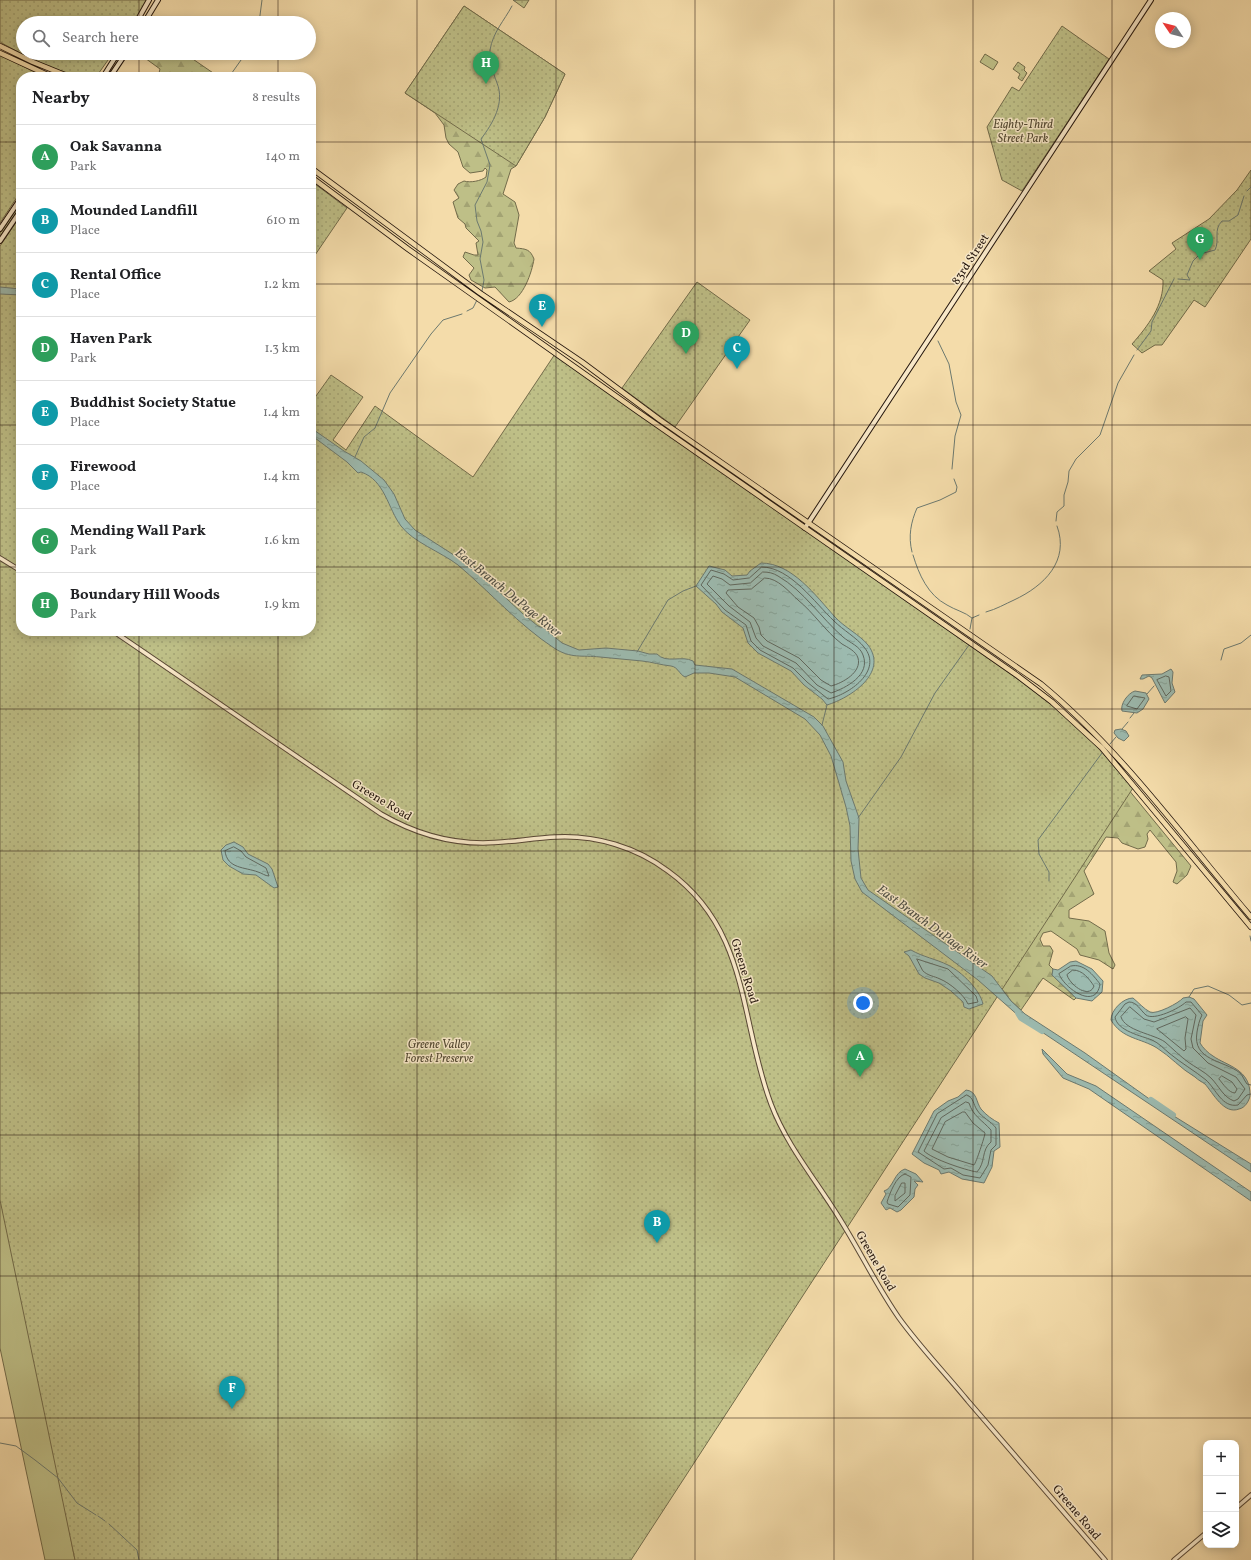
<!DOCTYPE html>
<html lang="en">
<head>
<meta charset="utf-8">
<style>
  :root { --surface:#fff; --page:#f2f2f2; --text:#202124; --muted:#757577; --line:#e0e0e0; --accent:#b45309 }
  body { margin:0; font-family:Vollkorn,serif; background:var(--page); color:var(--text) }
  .controls { position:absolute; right:12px; bottom:12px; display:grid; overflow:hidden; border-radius:8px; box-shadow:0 2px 10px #0003 }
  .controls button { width:36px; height:36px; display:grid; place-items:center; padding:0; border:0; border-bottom:1px solid var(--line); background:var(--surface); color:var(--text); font:20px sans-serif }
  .compass { position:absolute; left:1155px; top:12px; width:36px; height:36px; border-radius:50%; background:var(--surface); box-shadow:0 2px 10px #0003; rotate:305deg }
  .you { position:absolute; left:863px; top:1003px; width:14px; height:14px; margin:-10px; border:3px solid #fff; border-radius:50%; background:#1a73e8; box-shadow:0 0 0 6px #1a73e833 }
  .badge { display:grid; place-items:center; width:26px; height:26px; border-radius:50%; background:var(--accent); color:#fff; font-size:13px; font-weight:700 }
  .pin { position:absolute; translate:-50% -33px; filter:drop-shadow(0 1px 2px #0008) }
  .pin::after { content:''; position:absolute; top:21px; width:14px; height:12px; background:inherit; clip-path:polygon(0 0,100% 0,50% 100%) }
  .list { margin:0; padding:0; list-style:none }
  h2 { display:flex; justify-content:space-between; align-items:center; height:52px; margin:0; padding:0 16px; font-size:17px }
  h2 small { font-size:13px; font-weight:400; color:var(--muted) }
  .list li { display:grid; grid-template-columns:26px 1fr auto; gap:12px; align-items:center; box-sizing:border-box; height:64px; padding:0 16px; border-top:1px solid var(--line) }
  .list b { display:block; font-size:15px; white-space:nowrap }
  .list p { margin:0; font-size:13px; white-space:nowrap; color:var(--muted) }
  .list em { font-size:13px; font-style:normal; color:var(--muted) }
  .icon { flex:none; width:22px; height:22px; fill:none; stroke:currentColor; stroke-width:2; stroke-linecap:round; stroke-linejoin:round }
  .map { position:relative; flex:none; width:1251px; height:1560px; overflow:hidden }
  .search { position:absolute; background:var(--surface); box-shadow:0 2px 10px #0003; left:16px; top:16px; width:300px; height:44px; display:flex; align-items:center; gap:10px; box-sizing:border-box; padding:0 14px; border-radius:22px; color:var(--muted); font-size:15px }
  .panel { position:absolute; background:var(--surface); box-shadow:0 2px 10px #0003; left:16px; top:72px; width:300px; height:564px; border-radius:16px }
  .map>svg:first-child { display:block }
</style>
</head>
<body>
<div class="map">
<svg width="1251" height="1560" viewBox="0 0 1251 1560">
  <defs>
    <pattern id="forest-firs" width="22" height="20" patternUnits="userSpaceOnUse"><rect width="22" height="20" fill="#bebf87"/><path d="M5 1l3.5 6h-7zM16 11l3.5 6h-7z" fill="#a3a373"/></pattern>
    <pattern id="park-dots" width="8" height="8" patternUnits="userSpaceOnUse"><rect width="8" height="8" fill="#bebf87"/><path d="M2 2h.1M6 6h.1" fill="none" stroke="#a3a373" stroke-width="1.8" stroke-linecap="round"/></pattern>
    <pattern id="water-ripples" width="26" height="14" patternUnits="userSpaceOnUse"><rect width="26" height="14" fill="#9cbaaf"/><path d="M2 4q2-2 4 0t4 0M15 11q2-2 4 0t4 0" fill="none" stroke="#869f95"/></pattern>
  </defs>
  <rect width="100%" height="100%" fill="#f4dcaa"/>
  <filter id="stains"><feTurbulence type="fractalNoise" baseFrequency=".005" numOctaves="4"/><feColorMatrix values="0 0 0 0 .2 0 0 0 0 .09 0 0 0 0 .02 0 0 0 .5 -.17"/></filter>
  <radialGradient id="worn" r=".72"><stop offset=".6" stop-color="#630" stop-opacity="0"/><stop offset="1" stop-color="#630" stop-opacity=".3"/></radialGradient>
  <path fill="#bebf87" stroke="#726b4a" d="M985,54L998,62L993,70L980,62Z
    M21,202V206L0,236V233Z
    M0,1053L67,1519L75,1560H45L0,1348Z"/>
  <path fill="url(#forest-firs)" stroke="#726b4a" d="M464,6L565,74L545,117L516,166L511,169L503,194L515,202L519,215L514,243L516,248C526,249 530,249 534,259C532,272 523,299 509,302L495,287L485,288L471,280L469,275L474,268L463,257L465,252L474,255H478L476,243L479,241L466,228L465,224L458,218L453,202L459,198L454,190L458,184L464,181C470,183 481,181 486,177L487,170L485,168L483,171L470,173L463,167L458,152L449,144L446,138L444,125L435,113L405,93Z
    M138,53H184L219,77H158L160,69Z
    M1128,789L1191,866L1187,875L1177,884L1173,882L1177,871L1176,862L1150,830L1147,834L1148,839L1145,847L1138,849L1122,843L1118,838L1106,837L1084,871L1094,894L1069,910V918L1089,921L1105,931L1109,953L1115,965L1113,969L1099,960L1080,955L1077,949L1051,931L1043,933L1040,939L1043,946H1050L1053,951L1049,965L1053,969L1052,975L1076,998L1074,1000L1043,978L1021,1010L1011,1001L992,976Z"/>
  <path fill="url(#park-dots)" stroke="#726b4a" d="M0,0H148L133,23H23V53H113L96,77C62,77 29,58 0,42Z
    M513,0H529L524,8Z
    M464,6L565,74L545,117L516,166L405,93Z
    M1062,26L1109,59L1022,191L1002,180L987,127L1012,87L1019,91Z
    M0,55L45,77H21V191L0,223Z
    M1018,62L1025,67L1024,70L1027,73L1022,81L1018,78L1020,74L1013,69Z
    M1251,170V239L1205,307L1194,300L1162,345H1155L1142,353L1132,344C1148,326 1164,305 1163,280L1149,271L1176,249L1172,243L1209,219L1237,190Z
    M311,181L347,208L311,261Z
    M21,215V631H311V403L331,375L363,397L333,440L346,450L375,406L473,477L555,354L1026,685L1067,717L1099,749L1133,788L631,1560H75L0,1200V246Z
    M697,282L750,320L675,427L622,388Z"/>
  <path fill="url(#water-ripples)" stroke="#6c796f" d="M0,287L21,289V295L0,294Z
    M311,428L344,451L361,461L384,480L394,494L405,519L415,530L460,559L470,561L478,572L523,614L538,626L544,628L562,643L579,650L606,648L638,651L649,654H657C666,664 682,655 693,661L695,665L732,669L814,717L823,726L843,762L846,781L859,818L858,849L861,878L868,890L992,976L1011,1001L1025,1014L1085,1053L1169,1113L1251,1164V1172L1021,1018L978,980L862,892L855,879L851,861L850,826L846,807L831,756L820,735L805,719L735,677L709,673H694L685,677C679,674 678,667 671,666C661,665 652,662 642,661C628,660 614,658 600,657C582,655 571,659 554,648C519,625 490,592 458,565C441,552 413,542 401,526C388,509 385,480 361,472L358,473L347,462L311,435Z
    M761,563C792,563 816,596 835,617C844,627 860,635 868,645C889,673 850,698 827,705L822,699L804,685L791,671L758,653L748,643L743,628L722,612L716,604L696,586L709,566L725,570L732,576L747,575L750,571Z
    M1171,669L1173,672L1172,683L1175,692L1165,703L1152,678L1149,676L1143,679H1140L1142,675L1162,674Z
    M1135,691L1146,693L1149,699L1143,709L1137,713L1122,711C1120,704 1128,693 1135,691Z
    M1121,729L1126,731L1129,736L1124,741L1118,738L1114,733L1115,730Z
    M234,842L243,847L248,854L268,864L272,869L278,887L274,888L256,875L243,874L229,866L223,860L221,850L226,845Z
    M911,950C923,957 936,959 948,965C962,972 980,990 983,1004L969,1009L964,1007L963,1002L951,991L939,983L925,978L919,974L909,956L904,952Z
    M1076,961L1092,969L1103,981L1102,992L1092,1001L1076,998L1052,975L1053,969L1058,970L1070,962Z
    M1189,997L1194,999L1207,1015L1203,1021L1200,1043C1203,1048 1208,1053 1213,1056C1227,1066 1251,1069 1250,1096C1249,1101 1245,1108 1239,1109C1224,1115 1213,1093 1205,1084C1202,1082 1198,1080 1195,1077C1181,1069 1170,1056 1157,1048C1141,1038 1122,1039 1111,1020C1111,1010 1123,998 1133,998C1138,1002 1144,1009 1150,1012C1156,1015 1179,1003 1183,998Z
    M1042,1049L1067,1074L1096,1086L1251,1192V1201L1089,1089L1063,1078L1043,1054Z
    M966,1090C977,1091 976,1102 981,1109C986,1115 993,1120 999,1123L1000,1147L994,1151L992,1167L984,1183L962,1179L949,1172L941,1174L939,1170L924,1163L912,1154L934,1111L948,1101L958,1097Z
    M905,1169L916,1174L923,1182L914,1181L918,1185L915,1189L914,1197L901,1210L897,1212L890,1208L886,1210L881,1203L886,1194L884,1191C893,1189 894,1172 905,1169Z"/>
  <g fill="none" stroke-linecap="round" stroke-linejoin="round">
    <path stroke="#60685e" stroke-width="1" d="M762,567C790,567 815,603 834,621C843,630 857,638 864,647C884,671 848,695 828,699L807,682L793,668L760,650L751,641L746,625L725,610L701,585L711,570L724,574L733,580L749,578Z
      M763,572C769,572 773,573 778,576C804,591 821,618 843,637C850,643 860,646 863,655C871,675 846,688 831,693L817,685L796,663L763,646L756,638L750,622L729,606L707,584L713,576L722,579L730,585L750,583Z
      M765,578C778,578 789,592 798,600C814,613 825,631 842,644C847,647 856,651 858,658C862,672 843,683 831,686L821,680L799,658L767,641L761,635L759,627L754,618L738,607L726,593L728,590L751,589Z
      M1166,676L1169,677L1171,691L1166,696L1157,680Z
      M1134,696L1145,698L1137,709L1127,706Z
      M234,847L241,851L246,857L266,868L269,876C265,876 262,873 258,872C245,867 227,869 225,851Z
      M917,959L948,969L976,996L978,1002L968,1004C964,995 950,983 940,979C934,976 928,976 923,971Z
      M1071,966C1084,963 1093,975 1100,984C1096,1011 1064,988 1059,974Z
      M1073,970C1083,970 1089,979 1094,986C1089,1000 1069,984 1067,975Z
      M1130,1007L1144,1019L1154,1022L1190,1008L1196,1015L1191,1039L1193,1048L1208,1063L1236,1077L1245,1089L1238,1099L1234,1101C1223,1097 1219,1086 1211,1078C1205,1072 1195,1067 1188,1062C1180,1056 1173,1049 1165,1042C1154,1034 1125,1031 1121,1017Z
      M1186,1017L1188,1019L1185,1038L1186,1049L1184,1051L1157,1029Z
      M1222,1076L1232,1082L1237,1089L1235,1093C1229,1093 1223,1084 1219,1079Z
      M1251,1085L1247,1084C1244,1080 1243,1076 1240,1073C1224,1060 1192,1061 1197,1032C1198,1026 1199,1021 1202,1015L1191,1002H1186C1180,1008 1154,1021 1146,1015C1140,1010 1137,1002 1129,1002L1125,1004L1115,1017C1117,1031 1142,1036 1152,1040C1159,1043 1164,1049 1169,1053C1181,1063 1195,1071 1206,1080C1216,1089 1222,1108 1238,1105L1247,1095L1251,1094
      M967,1095C974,1098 973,1104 977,1110C982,1118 991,1121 996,1128V1145L991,1150L988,1165L980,1178L963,1175L951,1168L944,1169L918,1152L937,1114Z
      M966,1102L969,1103C973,1116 982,1120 991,1130V1142C981,1150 986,1162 977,1172C965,1170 932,1159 924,1151L941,1118Z
      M963,1112H965L973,1123L985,1133C985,1136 976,1163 974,1165L948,1157L932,1149L945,1122Z
      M905,1174L911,1177L910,1195L898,1207L888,1204L887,1202C890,1193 896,1176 905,1174Z
      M902,1183H905V1193L895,1201V1196Z"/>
    <path stroke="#6c796f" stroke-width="1" d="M515,1V0
      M259,23L262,0
      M229,77L246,53
      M1247,191L1251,187
      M1178,279L1190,280L1187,275L1193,261L1200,254L1215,250C1220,240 1213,230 1222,221H1229L1238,215L1244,196
      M482,291L484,280L480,259L483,242L481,231L477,221L475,205L487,182L490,165L481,139C493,123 505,103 497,83C493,72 489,62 490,50C493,32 504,21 512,6
      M467,311L473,308L477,300
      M938,341L949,364L956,402L961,415L955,436L952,469
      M1137,350L1151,331L1152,322L1174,279
      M375,428L390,393L431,334L443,320L462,314
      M355,457L364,437L375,428
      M1056,521L1057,512L1064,506V495L1068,482L1069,471L1076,459L1100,435L1118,383L1134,355
      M912,552C908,536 911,522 917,508L940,500L956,492L957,487L954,479
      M913,555C919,575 928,595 947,605C955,610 965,612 972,618
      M986,612C997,609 1005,604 1014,600C1044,586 1070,561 1057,526
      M970,629L972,618L979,615
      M637,652L668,600L683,591L696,586
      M1221,660L1224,649L1241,643L1251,635
      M1147,694L1154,686
      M1130,718L1134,713
      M822,725L827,705
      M1122,729L1128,722
      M1110,744L1116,737
      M858,818L901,757L935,693L969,645
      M1049,881V872L1039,854L1038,840L1102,753
      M1250,936L1251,941
      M1189,997L1194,989L1208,986L1229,995L1242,1005L1251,1003
      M0,1443L16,1446L35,1460L58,1478L77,1503L96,1515
      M98,1516L105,1521
      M109,1524L137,1550L139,1560"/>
    <path stroke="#9cbaaf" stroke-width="6" d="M1018,1013L1021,1018L1042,1031
      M1151,1100L1173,1115"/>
    <g stroke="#594835" stroke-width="5.5">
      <path id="tertiary" d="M0,558L21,571
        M113,631L381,814C412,832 446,843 483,843C507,843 532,838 556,837C596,835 636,847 668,871C750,930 739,1019 771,1104C786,1144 815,1179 838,1216C859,1249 876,1285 899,1318C920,1347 945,1373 968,1401C1014,1454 1059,1507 1105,1560
        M1236,1508L1251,1495
        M1174,1560L1206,1533"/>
    </g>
    <g stroke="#25170e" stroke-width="6">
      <path id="secondary" d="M136,23L149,0
        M144,23L158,0
        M103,77L118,53
        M110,77L126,53
        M0,229L21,198
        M0,241L21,210
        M805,528L1151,0"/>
    </g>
    <g stroke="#25170e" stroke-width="6">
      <path id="primary" d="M0,46L33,62L70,77
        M0,53L52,77
        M311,168L480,293L582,362L660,420L1041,684C1122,751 1183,837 1251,917
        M311,177L408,249L637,411L1018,676L1052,702L1102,748L1251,927"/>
    </g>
    <use href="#tertiary" stroke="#f8e8c8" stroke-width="3.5"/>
    <use href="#secondary" stroke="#f8e8c8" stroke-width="4"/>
    <use href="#primary" stroke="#f4dcaa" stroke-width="4.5"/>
  </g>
  <path fill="none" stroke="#25170e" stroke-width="1" stroke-opacity="0.55" d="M139,0V23M278,0V23M417,0V1560M556,0V1560M695,0V1560M834,0V1560M973,0V1560M1112,0V1560M139,53V77M278,53V77M0,142H21M311,142H1251M0,284H21M311,284H1251M0,425H21M311,425H1251M0,567H21M311,567H1251M139,631V1560M278,631V1560M0,709H1251M0,851H1251M0,993H1251M0,1135H1251M0,1276H1251M0,1418H1251"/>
  <g text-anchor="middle" stroke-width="3" stroke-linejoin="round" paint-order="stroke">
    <g font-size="12" font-style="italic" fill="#534932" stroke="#f8e8c8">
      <text x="1023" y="128">Eighty-Third<tspan x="1023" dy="14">Street Park</tspan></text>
      <text x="439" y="1048">Greene Valley<tspan x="439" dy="14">Forest Preserve</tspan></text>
    </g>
    <g font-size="12" fill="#25170e" stroke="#f8e8c8">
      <text transform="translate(970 259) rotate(-57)" y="4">83rd Street</text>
      <text transform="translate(382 800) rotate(31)" y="4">Greene Road</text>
      <text transform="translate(745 971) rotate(73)" y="4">Greene Road</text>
      <text transform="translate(876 1261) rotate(60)" y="4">Greene Road</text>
      <text transform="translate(1077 1512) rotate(50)" y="4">Greene Road</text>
    </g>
    <g font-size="13" font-style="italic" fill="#4f5046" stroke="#f8e8c8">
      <text transform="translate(509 592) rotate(39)" y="5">East Branch DuPage River</text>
      <text transform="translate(933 926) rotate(36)" y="5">East Branch DuPage River</text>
    </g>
  </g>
  <rect width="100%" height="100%" filter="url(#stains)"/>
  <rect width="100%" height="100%" fill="url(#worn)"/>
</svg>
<div class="controls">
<button>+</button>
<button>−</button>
<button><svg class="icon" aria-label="layers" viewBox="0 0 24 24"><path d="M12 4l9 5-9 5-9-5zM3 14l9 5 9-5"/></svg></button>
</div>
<svg class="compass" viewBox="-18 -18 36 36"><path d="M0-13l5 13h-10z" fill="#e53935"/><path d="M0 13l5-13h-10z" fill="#757577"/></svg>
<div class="you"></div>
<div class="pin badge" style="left:860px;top:1077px;background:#2e9e5b">A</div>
<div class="pin badge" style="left:657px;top:1243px;background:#0f9aa8">B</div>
<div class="pin badge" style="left:737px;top:369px;background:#0f9aa8">C</div>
<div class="pin badge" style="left:686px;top:354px;background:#2e9e5b">D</div>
<div class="pin badge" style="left:542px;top:327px;background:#0f9aa8">E</div>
<div class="pin badge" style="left:232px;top:1409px;background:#0f9aa8">F</div>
<div class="pin badge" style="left:1200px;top:260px;background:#2e9e5b">G</div>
<div class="pin badge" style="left:486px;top:84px;background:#2e9e5b">H</div>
<div class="search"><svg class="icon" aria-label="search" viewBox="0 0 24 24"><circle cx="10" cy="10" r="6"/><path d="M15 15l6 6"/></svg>Search here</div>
<section class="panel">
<h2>Nearby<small>8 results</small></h2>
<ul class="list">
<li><span class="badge" style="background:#2e9e5b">A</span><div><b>Oak Savanna</b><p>Park</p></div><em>140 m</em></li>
<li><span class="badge" style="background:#0f9aa8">B</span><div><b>Mounded Landfill</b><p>Place</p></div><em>610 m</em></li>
<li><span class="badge" style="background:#0f9aa8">C</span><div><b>Rental Office</b><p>Place</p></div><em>1.2 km</em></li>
<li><span class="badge" style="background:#2e9e5b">D</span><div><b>Haven Park</b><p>Park</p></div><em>1.3 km</em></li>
<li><span class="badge" style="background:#0f9aa8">E</span><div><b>Buddhist Society Statue</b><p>Place</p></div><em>1.4 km</em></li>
<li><span class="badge" style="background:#0f9aa8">F</span><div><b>Firewood</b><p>Place</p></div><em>1.4 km</em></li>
<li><span class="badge" style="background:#2e9e5b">G</span><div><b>Mending Wall Park</b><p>Park</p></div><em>1.6 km</em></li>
<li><span class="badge" style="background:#2e9e5b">H</span><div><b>Boundary Hill Woods</b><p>Park</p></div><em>1.9 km</em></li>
</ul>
</section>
</div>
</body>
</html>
